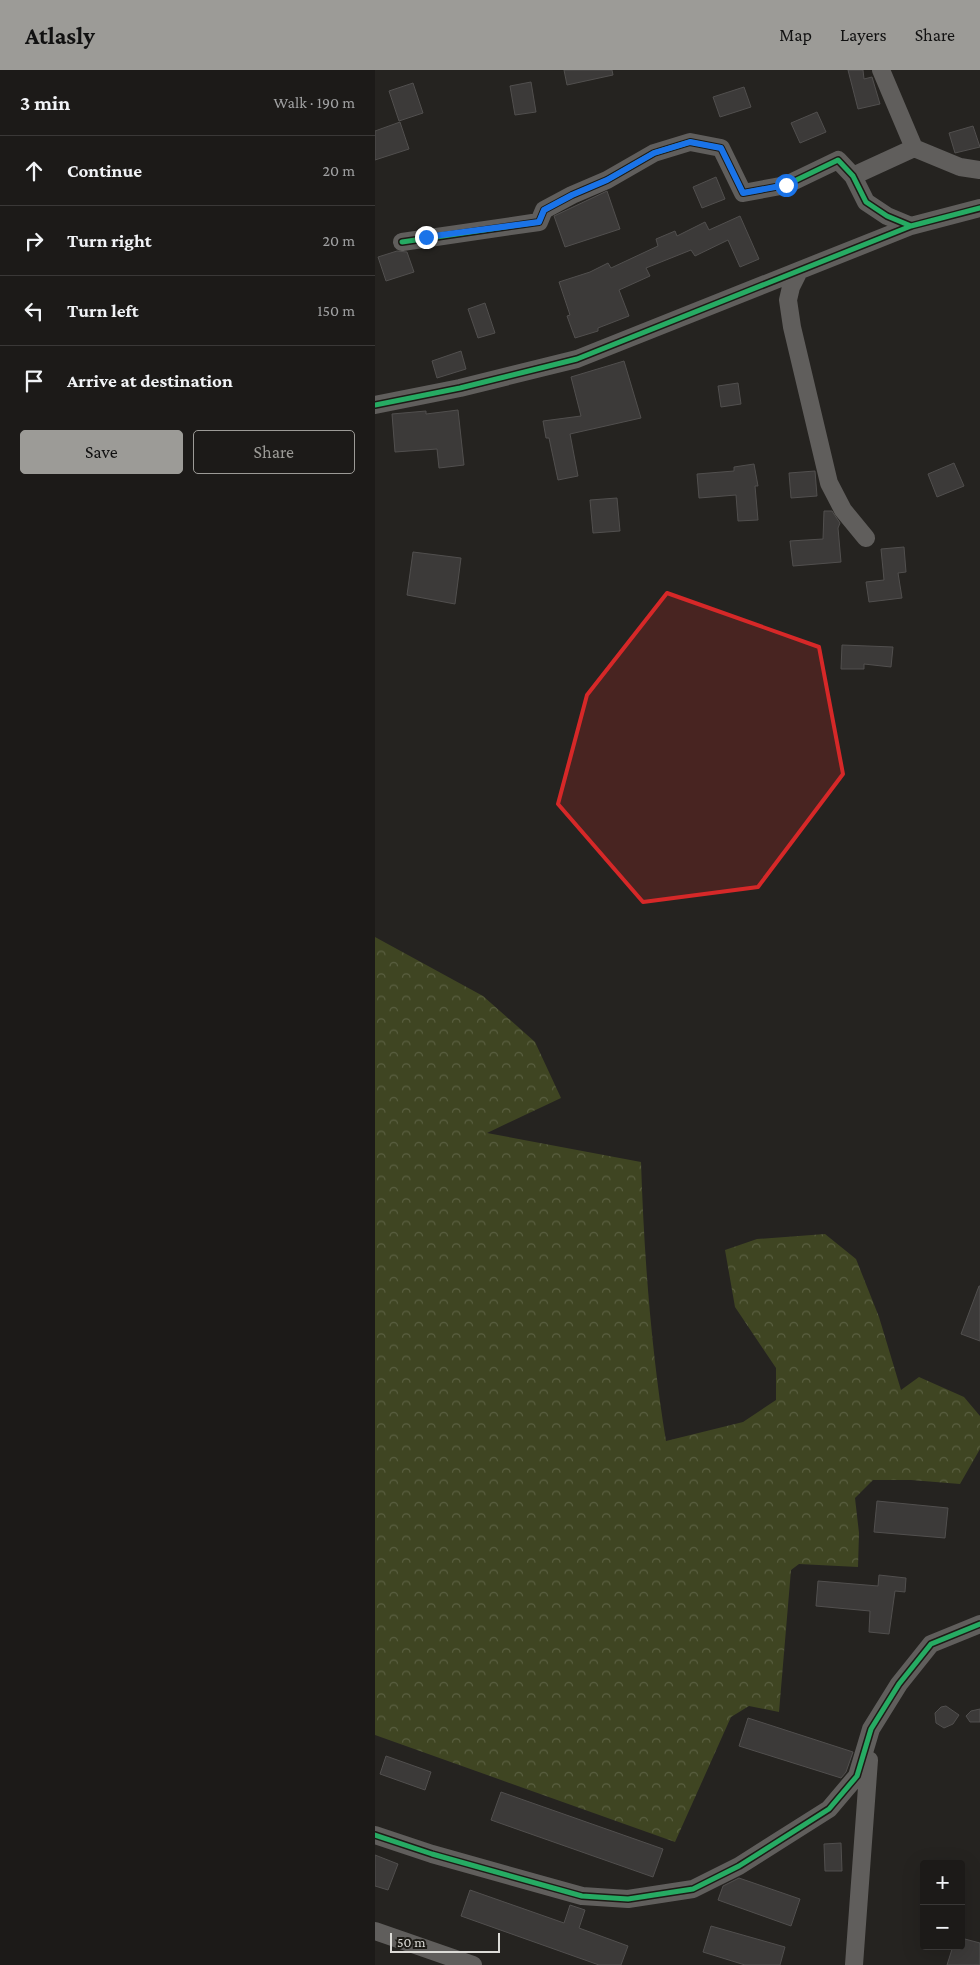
<!DOCTYPE html>
<html lang="en">
<head>
<meta charset="utf-8">
<style>
  :root { --surface:#1c1a18; --page:#292725; --text:#f1f3f6; --muted:#a0a1a2; --line:#3a3837; --accent:#9c9b97 }
  body { margin:0; font-family:"Crimson Pro",serif; background:var(--page); color:var(--text) }
  .controls { position:absolute; right:15px; bottom:15px; display:grid; overflow:hidden; border-radius:5px; box-shadow:0 5px 20px #0002 }
  .controls button { width:45px; height:45px; display:grid; place-items:center; padding:0; border:0; border-bottom:1px solid var(--line); background:var(--surface); color:var(--text); font:25px sans-serif }
  .scale { position:absolute; left:15px; bottom:12px; width:110px; box-sizing:border-box; padding-left:5px; border:2px solid #dcdbd7; border-top:0; font-size:14px; line-height:18px; white-space:nowrap; color:#dcdbd7; -webkit-text-stroke:4px #1d1b16; paint-order:stroke }
  .stop { position:absolute; width:15px; height:15px; margin:-11px; border:4px solid #1a73e8; border-radius:50%; background:#fff }
  .stop.end { background:#1a73e8; border-color:#fff; box-shadow:0 1px 5px #0008 }
  .list { margin:0; padding:0; list-style:none }
  h2 { display:flex; justify-content:space-between; align-items:center; height:65px; margin:0; padding:0 20px; font-size:21px }
  h2 small { font-size:16px; font-weight:400; color:var(--muted) }
  .list li { display:grid; grid-template-columns:32px 1fr auto; gap:15px; align-items:center; box-sizing:border-box; height:70px; padding:0 20px; border-top:1px solid var(--line) }
  .list b { display:block; font-size:19px; white-space:nowrap }
  .list em { font-size:16px; font-style:normal; color:var(--muted) }
  .actions { display:flex; gap:10px; padding:15px 20px }
  .actions a { flex:1; padding:11px 0; border:1px solid var(--accent); border-radius:5px; text-align:center; font-size:18px; color:var(--accent) }
  .actions .main { background:var(--accent); color:#111 }
  .icon { flex:none; width:28px; height:28px; fill:none; stroke:currentColor; stroke-width:2; stroke-linecap:round; stroke-linejoin:round }
  .map { position:relative; flex:none; width:605px; height:1895px; overflow:hidden }
  header { display:flex; align-items:center; gap:30px; box-sizing:border-box; height:70px; padding:0 25px; background:var(--accent); color:#111 }
  header strong { font-size:24px }
  nav { display:flex; gap:28px; margin-inline-start:auto; font-size:18px }
  main { display:flex }
  aside { flex:1; background:var(--surface) }
  .map>svg:first-child { display:block }
</style>
</head>
<body>
<header>
<strong>Atlasly</strong>
<nav><a>Map</a><a>Layers</a><a>Share</a></nav>
</header>
<main>
<aside>
<h2>3 min<small>Walk · 190 m</small></h2>
<ul class="list">
<li><svg class="icon" aria-label="ahead" viewBox="0 0 24 24"><path d="M12 20V5M6 11l6-6 6 6"/></svg><div><b>Continue</b></div><em>20 m</em></li>
<li><svg class="icon" aria-label="right" viewBox="0 0 24 24"><path d="M7 20v-9h11M14 6l5 5-5 5"/></svg><div><b>Turn right</b></div><em>20 m</em></li>
<li><svg class="icon" aria-label="left" viewBox="0 0 24 24"><path d="M17 20v-9H6M10 6l-5 5 5 5"/></svg><div><b>Turn left</b></div><em>150 m</em></li>
<li><svg class="icon" aria-label="arrive" viewBox="0 0 24 24"><path d="M6 21V4h12l-3 4 3 4H6"/></svg><div><b>Arrive at destination</b></div></li>
</ul>
<div class="actions"><a class="main">Save</a><a>Share</a></div>
</aside>
<div class="map">
<svg width="605" height="1895" viewBox="0 0 605 1895">
  <defs>
    <pattern id="forest-crowns" width="20" height="18" patternUnits="userSpaceOnUse" patternTransform="scale(1.25)"><rect width="20" height="18" fill="#3f4522"/><path d="M2 6a3 3 0 1 1 6 0M12 15a3 3 0 1 1 6 0" fill="none" stroke="#5a5f41"/></pattern>
  </defs>
  <rect width="100%" height="100%" fill="#252320"/>
  <path fill="url(#forest-crowns)" d="M0,867L108,926L160,972L186,1028L112,1063L266,1092C269,1185 276,1279 291,1371L368,1352L401,1330V1298L360,1237L350,1180L382,1169L450,1164L481,1189L504,1247L526,1320L544,1307L589,1327L605,1346V1379L585,1414L536,1410H498L480,1428L484,1463L483,1497L424,1494L416,1500L404,1642L374,1636L356,1647L300,1772L0,1665Z"/>
  <path fill="#3c3a39" stroke="#514f4e" d="M189,0H237L238,5L192,15Z
    M473,0H488L489,9L497,7L505,34L483,39Z
    M156,12L161,42L140,45L135,16Z
    M38,13L48,43L24,51L14,21Z
    M369,17L376,37L345,47L338,27Z
    M442,42L451,62L425,73L416,53Z
    M25,52L34,79L0,90V61Z
    M598,56L605,77L580,83L574,63Z
    M341,107L350,129L327,138L318,117Z
    M232,121L245,159L190,177L179,146Z
    M365,146L384,189L365,197L353,170L320,186L316,180L271,198L275,206L244,220L254,246L223,258V261L200,268L192,246L195,245L184,212L215,202L233,193L236,198L283,176L281,169L300,161L302,166L330,152L334,160Z
    M22,181L32,182L39,202L11,211L3,187Z
    M110,233L120,263L103,268L93,239Z
    M86,281L91,299L62,308L57,291Z
    M249,291L266,348L195,364L203,406L183,410L174,368H171L168,351L206,346L196,307Z
    M363,313L366,334L346,337L343,316Z
    M83,340L89,395L64,398L62,379L20,382L17,344L51,341V344Z
    M579,393L589,416L562,427L553,404Z
    M379,394L383,416H380L383,450L363,451L361,425L324,428L322,404L359,401V397Z
    M440,401L442,426L416,428L414,403Z
    M242,428L245,461L218,463L215,430Z
    M449,441H457L465,453L463,458L466,492L418,496L415,471L448,469Z
    M529,477L531,502L523,503L527,528L494,532L491,512L509,510L506,479Z
    M38,482L86,488L80,534L32,525Z
    M467,575L518,577L516,597L489,594V599H466Z
    M604,1216H605V1271L586,1264Z
    M502,1431L573,1438L570,1468L499,1462Z
    M504,1505L531,1508L530,1522L520,1521L514,1564L494,1562L495,1541L441,1536L443,1511L503,1516Z
    M571,1636L584,1645L578,1654L569,1658L561,1653L560,1643L566,1637Z
    M605,1639V1652H595L591,1646L596,1641Z
    M373,1648L478,1682L471,1702L466,1708L364,1676Z
    M11,1686L56,1702L50,1720L5,1704Z
    M126,1722L288,1779L278,1807L116,1750Z
    M466,1773L467,1801H450L449,1774Z
    M0,1785L23,1794L13,1820L0,1816Z
    M364,1808L425,1829L416,1856L343,1830L348,1816Z
    M95,1820L189,1853L195,1835L210,1840L204,1858L253,1876L246,1895H224L86,1846Z
    M336,1856L410,1877L405,1895H370L328,1882Z
    M586,1868L605,1873V1895H572L578,1876H586Z"/>
  <g fill="none" stroke-linecap="round" stroke-linejoin="round">
    <path stroke="#605e5c" stroke-width="18" d="M539,78L585,97L605,100
      M478,106L539,78L506,0
      M27,172L164,152L169,140L197,125L232,110L279,83L315,72L346,78L368,123L411,115L463,90L478,106L491,132L512,146L536,156
      M424,201L416,217L413,230L417,257L454,413L468,440L491,468
      M0,335L85,318L202,289L536,156L605,138
      M0,1765L57,1784L207,1826L253,1829L318,1819L364,1796L454,1739L482,1706L496,1659L524,1614L556,1574L605,1554
      M0,1861L98,1895
      M479,1895L494,1690"/>
    <g stroke="#1d1b16" stroke-width="8">
      <path id="cycleway" d="M27,172L164,152L169,140L197,125L232,110L279,83L315,72L346,78L368,123L411,115L463,90L478,106L491,132L512,146L536,156
        M0,335L85,318L202,289L536,156L605,138
        M0,1765L57,1784L207,1826L253,1829L318,1819L364,1796L454,1739L482,1706L496,1659L524,1614L556,1574L605,1554"/>
    </g>
    <use href="#cycleway" stroke="#26ab63" stroke-width="5"/>
  </g>
  <g fill="none" stroke-linecap="round" stroke-linejoin="round">
    <path stroke="#1a73e8" stroke-width="6" d="M51,167L164,152L169,140L197,125L232,110L279,83L315,72L346,78L368,123L411,115"/>
  </g>
  <path fill="#d62828" fill-opacity="0.2" stroke="#d62828" stroke-width="4" stroke-linejoin="round" d="M292,523L444,577L468,704L383,817L268,832L183,734L212,625Z"/>
</svg>
<div class="controls">
<button>+</button>
<button>−</button>
</div>
<div class="scale">50 m</div>
<div class="stop" style="left:411px;top:115px"></div>
<div class="stop end" style="left:51px;top:167px"></div>
</div>
</main>
</body>
</html>
